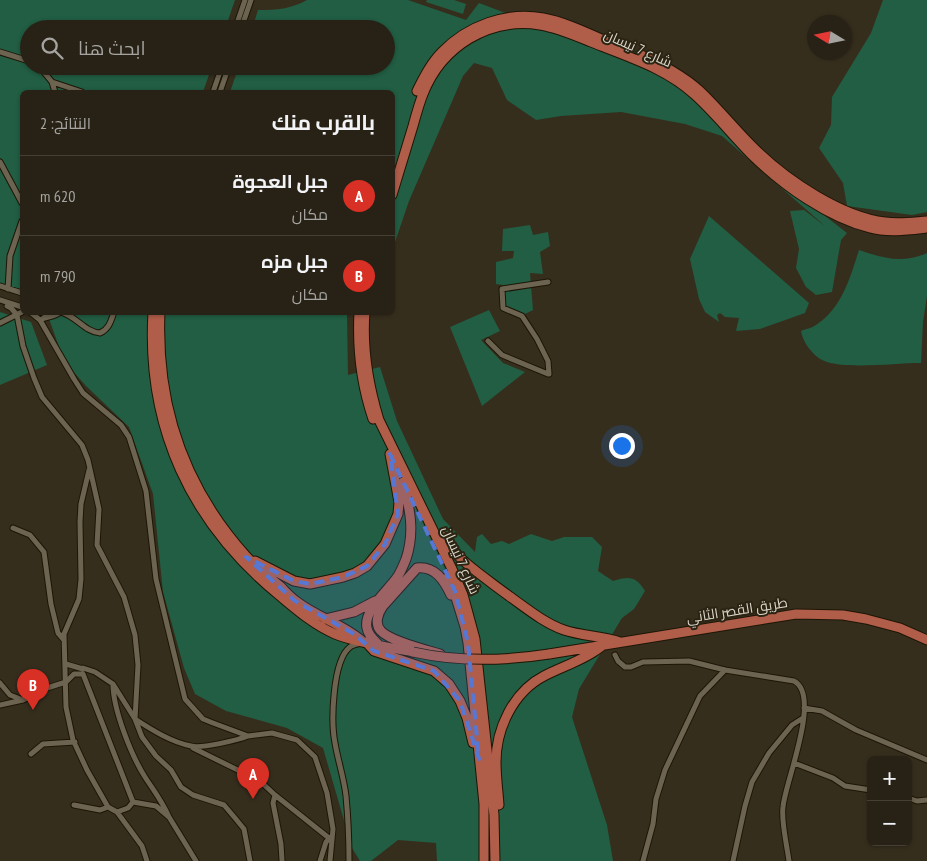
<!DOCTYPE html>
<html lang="ar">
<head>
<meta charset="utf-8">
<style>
  :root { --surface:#282216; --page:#342f23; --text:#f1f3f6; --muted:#a5a4a1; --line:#443f35; --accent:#d93025 }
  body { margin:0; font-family:"PT Sans Narrow",Cairo,sans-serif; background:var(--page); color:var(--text); direction:rtl }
  .controls { position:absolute; right:15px; bottom:15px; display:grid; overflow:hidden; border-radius:8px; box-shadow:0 1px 4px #0004 }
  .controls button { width:45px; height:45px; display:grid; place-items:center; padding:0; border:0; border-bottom:1px solid var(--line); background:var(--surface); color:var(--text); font:25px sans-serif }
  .compass { position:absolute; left:807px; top:15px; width:45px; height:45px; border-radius:50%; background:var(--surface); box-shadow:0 1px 4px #0004; rotate:280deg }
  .you { position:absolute; left:621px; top:445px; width:18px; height:18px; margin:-12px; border:4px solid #fff; border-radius:50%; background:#1a73e8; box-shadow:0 0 0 8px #1a73e833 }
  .badge { display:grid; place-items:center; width:32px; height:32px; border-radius:50%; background:var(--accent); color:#fff; font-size:16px; font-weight:700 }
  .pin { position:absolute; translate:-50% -41px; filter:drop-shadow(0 1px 2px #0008) }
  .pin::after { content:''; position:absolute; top:26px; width:18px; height:15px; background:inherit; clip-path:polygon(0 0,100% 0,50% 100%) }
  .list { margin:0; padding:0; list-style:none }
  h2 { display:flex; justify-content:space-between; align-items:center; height:65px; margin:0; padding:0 20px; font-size:21px }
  h2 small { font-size:16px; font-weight:400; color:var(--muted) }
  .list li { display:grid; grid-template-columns:32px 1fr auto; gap:15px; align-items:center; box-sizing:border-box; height:80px; padding:0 20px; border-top:1px solid var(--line) }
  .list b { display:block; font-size:19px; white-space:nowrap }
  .list p { margin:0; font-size:16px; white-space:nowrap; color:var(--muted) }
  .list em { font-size:16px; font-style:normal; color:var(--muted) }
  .icon { flex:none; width:28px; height:28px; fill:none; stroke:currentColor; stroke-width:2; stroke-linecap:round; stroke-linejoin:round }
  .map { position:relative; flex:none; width:927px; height:861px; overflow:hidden; direction:ltr }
  .search { position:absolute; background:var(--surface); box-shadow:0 1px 4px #0004; left:20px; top:20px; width:375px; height:55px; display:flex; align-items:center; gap:12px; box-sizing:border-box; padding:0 18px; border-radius:28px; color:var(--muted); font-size:19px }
  .panel { position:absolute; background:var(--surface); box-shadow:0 1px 4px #0004; left:20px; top:90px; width:375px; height:225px; border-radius:8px; direction:rtl }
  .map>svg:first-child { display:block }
</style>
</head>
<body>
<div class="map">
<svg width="927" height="861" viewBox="0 0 927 861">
  <rect width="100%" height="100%" fill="#362e1d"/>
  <path fill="#215e43" d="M0,0H235L225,29H29V66H212L203,92H22V293L0,286Z
    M307,0H408L466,20L479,3L597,48L664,76L722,124L811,205L847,233L841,240L832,292L816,295L806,287L796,268L799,249L790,211L804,210L825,226L722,136L685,124L621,112L561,116L536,120L507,100L492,68L474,63L463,76L409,201L393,248L392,92H230L239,66H386V29H252L258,10C277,10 291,9 307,0Z
    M427,0H454L466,4L463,14L426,2Z
    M883,0H927V212L912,215L847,206L843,183L819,148L831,125L832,97L871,33Z
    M709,216L809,303L805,313L760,329L736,331L739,318L725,317L720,313L717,315L719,322L705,312L699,299L690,259Z
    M530,225L533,235L548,232L550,246L540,252L543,274L530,273L533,310L523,315L505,305L503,285L496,284V262L513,258L514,251H502L503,229Z
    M859,250C882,258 903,264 927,253V296L923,322L921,363C897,363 849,369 827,362C814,358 803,343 801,331C805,329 812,328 816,325C842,308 850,278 859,250Z
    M489,310L500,331L481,340L503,363L525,372L482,406L450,327Z
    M0,312L31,322L47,365L0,385Z
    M47,313H347L348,375L380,367L397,421L443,519L475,552L477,537L482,534L491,544L502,541L509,544L531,534L552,541L564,537H592L602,547L598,571L613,581C629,576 636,576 645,591L634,609L622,618L579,689L572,717L607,825L613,861H437L436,843L398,840L371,861H360L352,848L323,748L287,728L226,711L195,694L184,668L163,592L153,494L129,427L86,386L64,361Z"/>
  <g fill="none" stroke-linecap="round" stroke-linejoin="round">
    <g stroke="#1d1606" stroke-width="7">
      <path id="street" d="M235,29L245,0
        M241,29L251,0
        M0,52L29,61
        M39,66L52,82L55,92
        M52,82L82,92
        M213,92L222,66
        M220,92L229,66
        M0,162L22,203
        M548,282L502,289L503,308L522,316L537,339L548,361L549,374
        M0,286L22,293
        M8,289L10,256L22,221
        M0,300L22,307
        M7,306L11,308L17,315L23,346L34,378L42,397L82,445L88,460L99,509L97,545L124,597L135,635L138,665L135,719C152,730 171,742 191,746C201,749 238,740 248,736
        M30,312L40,320L74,379L83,393L121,425L129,437L146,491L156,579L185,699L203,719L213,723L248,736L272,733L297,740L315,757L327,793L333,829L330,861
        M40,312L49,315
        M61,312C76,316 85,332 100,333C109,329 111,321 114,312
        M40,320C46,316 53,318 60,312
        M0,323L22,312
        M488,341L502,355L548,374
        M13,528L30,535L44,552L51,604L58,633L64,640
        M615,655L618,661L625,667H631L643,662L689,661L725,670L794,681C822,696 785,782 783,807C781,821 787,846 789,861
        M66,664L83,669
        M83,668L95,672L113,684L135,719L142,737L156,756L171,770L181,787L193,795L224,805L235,818L244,829L250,861
        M0,683L10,695L23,700L47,688L66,682L74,674H83L133,802L128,808L117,812L108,807L87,770L73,740L66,707L64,634L79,599L81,579L80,522L81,504L89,470
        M113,684C113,709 131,755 145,777C154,791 162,801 169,817
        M0,705L23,700
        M804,708L822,711L856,730L927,760
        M193,748L260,781L275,795L329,838
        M31,754L43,744L75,742
        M794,763L833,778L845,786L871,790
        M275,795L273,803L281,844L282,861
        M908,798L917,801L927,800
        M133,802L156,806L169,817L196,861
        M74,805L100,810L108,807
        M117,812L142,846L147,861
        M320,861L326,842L331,837
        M349,861C349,839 348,817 346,796C344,778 338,761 335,743C331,723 332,661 350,647C352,645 358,644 361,643
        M643,861L653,824L656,799L665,770L700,696L725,670
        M733,861L745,806L752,782L769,753L792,725L803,718"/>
    </g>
    <g stroke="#1d1606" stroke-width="11">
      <path id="primary" d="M641,55C660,63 685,77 700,91C720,110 737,132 757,151C788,181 842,217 885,222C899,224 913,222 927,221
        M417,91C424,77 431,63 442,52C467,26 507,11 543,18C570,23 597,38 622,48
        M392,195C399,172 406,149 413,126C416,115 419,104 423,94C442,46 489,17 540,25C558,28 574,35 591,42C626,56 666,68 695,95C715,113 733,136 752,155C784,186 827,217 870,228C888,233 909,230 927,228
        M153,312C146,427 191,523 279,595C297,610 314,625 335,634C357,643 389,647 413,652
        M160,312C156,404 184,487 246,556C256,567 268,576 280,586C285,591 290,597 296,601C317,617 342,624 361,640
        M359,312C357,350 361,384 373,419
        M365,312C362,350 368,384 379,420L452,569L463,595L475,639L494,815L495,861
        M441,535C458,561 484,577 509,596C526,608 544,623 564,630C582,636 602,636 620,642
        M255,561L294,581L310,584L343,577L355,573L367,566L385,544L398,514L399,502L390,454
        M449,575L465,627L468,643L484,804V861
        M325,619L354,612L375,601
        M366,642L374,651L434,671L449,684L460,701L467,718L473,743
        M378,644C374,640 368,635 367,628C363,610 389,590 398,576C401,571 404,564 406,559C415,532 410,509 403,482
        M440,654C426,650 390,641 381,631C374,624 378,613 383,606L417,568C435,566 444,580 451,595
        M549,654L796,614L843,615L866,619L900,628L927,640
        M499,805C498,791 496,776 496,762C496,729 513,692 544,676C563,666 585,660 602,646"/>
    </g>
    <use href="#street" stroke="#6c6350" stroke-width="5"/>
    <use href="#primary" stroke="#b05d49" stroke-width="9"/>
    <g stroke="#1d1606" stroke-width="11" stroke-linecap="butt">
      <path id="primary-bridge" d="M413,652C458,662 504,661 549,654"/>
    </g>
    <use href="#primary-bridge" stroke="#b05d49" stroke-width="9"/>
  </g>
  <path fill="#5677d4" fill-opacity="0.2" stroke="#5677d4" stroke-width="4" stroke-dasharray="10 6" stroke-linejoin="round" d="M390,454L455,591L468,643L479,759L460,701L434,671L374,651L354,634L295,601L246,557L294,581L310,584L343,577L367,566L385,544L398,514Z"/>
  <g text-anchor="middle" stroke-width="4" stroke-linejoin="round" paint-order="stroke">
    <g font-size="14" fill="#dad6cb" stroke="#2c2413">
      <text transform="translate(638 48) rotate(24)" y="5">شارع 7 نيسان</text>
      <text transform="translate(461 560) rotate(66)" y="5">شارع 7 نيسان</text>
      <text transform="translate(737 610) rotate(-9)" y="5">طريق القصر الثاني</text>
    </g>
  </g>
</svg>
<div class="controls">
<button>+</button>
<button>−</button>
</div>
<svg class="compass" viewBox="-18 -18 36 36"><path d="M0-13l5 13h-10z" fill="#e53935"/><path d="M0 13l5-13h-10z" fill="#a5a4a1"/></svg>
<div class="you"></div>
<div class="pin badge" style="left:253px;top:799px">A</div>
<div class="pin badge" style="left:33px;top:710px">B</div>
<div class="search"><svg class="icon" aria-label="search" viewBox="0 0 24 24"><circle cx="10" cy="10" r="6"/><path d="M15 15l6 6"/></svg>ابحث هنا</div>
<section class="panel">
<h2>بالقرب منك<small>النتائج: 2</small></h2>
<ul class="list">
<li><span class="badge">A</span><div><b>جبل العجوة</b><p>مكان</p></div><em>620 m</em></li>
<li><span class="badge">B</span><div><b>جبل مزه</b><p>مكان</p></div><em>790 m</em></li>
</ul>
</section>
</div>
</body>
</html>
